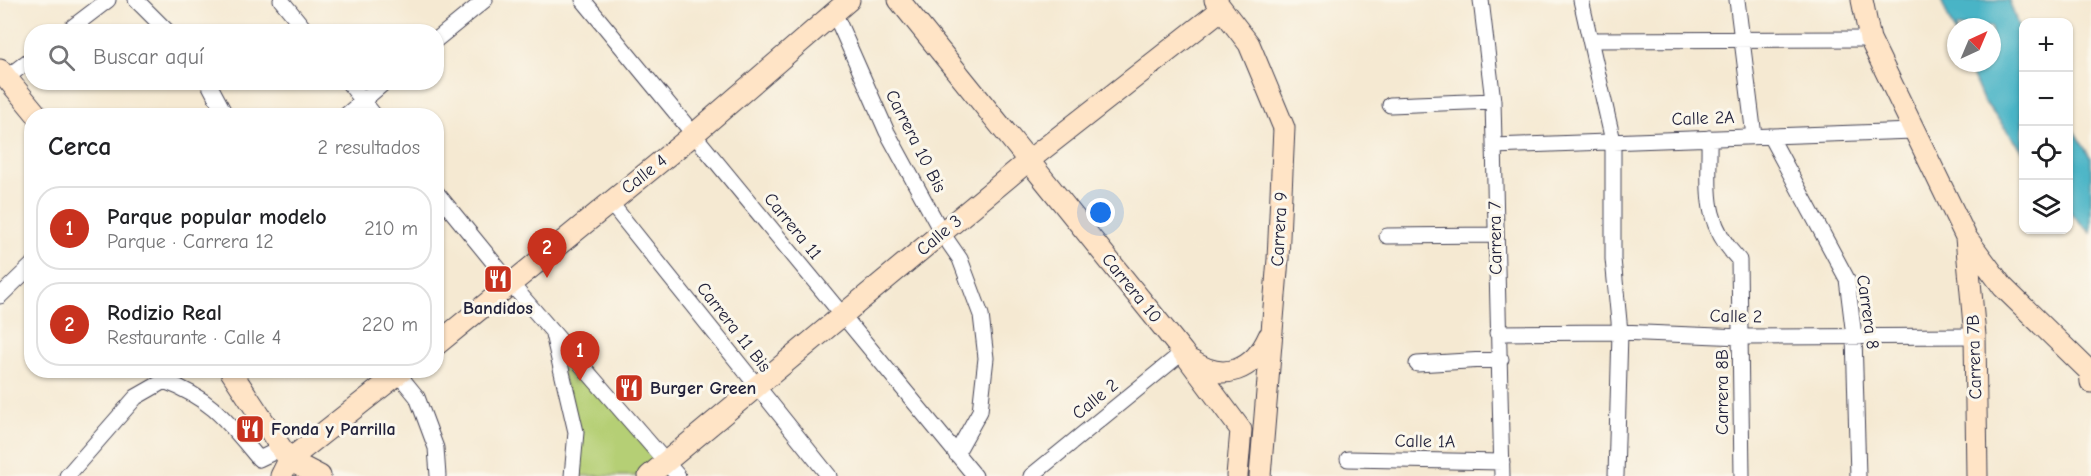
<!DOCTYPE html>
<html lang="es">
<head>
<meta charset="utf-8">
<style>
  :root { --surface:#fff; --page:#f6f6f6; --text:#202124; --muted:#757577; --line:#e0e0e0; --accent:#c8321e }
  body { margin:0; font-family:"Comic Neue",sans-serif; background:var(--page); color:var(--text) }
  .controls { position:absolute; right:18px; top:18px; display:grid; overflow:hidden; border-radius:12px; box-shadow:0 2px 4px #0004 }
  .controls button { width:54px; height:54px; display:grid; place-items:center; padding:0; border:0; border-bottom:2px solid var(--line); background:var(--surface); color:var(--text); font:30px sans-serif }
  .compass { position:absolute; left:1947px; top:18px; width:54px; height:54px; border-radius:50%; background:var(--surface); box-shadow:0 2px 4px #0004; rotate:44deg }
  .you { position:absolute; left:1101px; top:213px; width:21px; height:21px; margin:-15px; border:4px solid #fff; border-radius:50%; background:#1a73e8; box-shadow:0 0 0 9px #1a73e833 }
  .badge { display:grid; place-items:center; width:39px; height:39px; border-radius:50%; background:var(--accent); color:#fff; font-size:20px; font-weight:700 }
  .pin { position:absolute; translate:-50% -50px; filter:drop-shadow(0 2px 3px #0008) }
  .pin::after { content:''; position:absolute; top:32px; width:21px; height:18px; background:inherit; clip-path:polygon(0 0,100% 0,50% 100%) }
  .list { margin:0; padding:0; list-style:none }
  h2 { display:flex; justify-content:space-between; align-items:center; height:78px; margin:0; padding:0 24px; font-size:26px }
  h2 small { font-size:20px; font-weight:400; color:var(--muted) }
  .list li { display:grid; grid-template-columns:39px 1fr auto; gap:18px; align-items:center; box-sizing:border-box; height:84px; margin:0 12px 12px; padding:0 12px; border:2px solid var(--line); border-radius:24px }
  .list b { display:block; font-size:22px; white-space:nowrap }
  .list p { margin:0; font-size:20px; white-space:nowrap; color:var(--muted) }
  .list em { font-size:20px; font-style:normal; color:var(--muted) }
  .icon { flex:none; width:33px; height:33px; fill:none; stroke:currentColor; stroke-width:2; stroke-linecap:round; stroke-linejoin:round }
  .map { position:relative; flex:none; width:2091px; height:476px; overflow:hidden }
  .search { position:absolute; background:var(--surface); box-shadow:0 2px 4px #0004; left:24px; top:24px; width:420px; height:66px; display:flex; align-items:center; gap:15px; box-sizing:border-box; padding:0 21px; border-radius:24px; color:var(--muted); font-size:22px }
  .panel { position:absolute; background:var(--surface); box-shadow:0 2px 4px #0004; left:24px; top:108px; width:420px; height:270px; border-radius:24px }
  .map>svg:first-child { display:block }
</style>
</head>
<body>
<div class="map">
<svg width="2091" height="476" viewBox="0 0 2091 476">
  <rect width="100%" height="100%" fill="#fbf7ec"/>
  <filter id="ink" filterUnits="userSpaceOnUse"><feTurbulence type="fractalNoise" baseFrequency=".0167" numOctaves="2"/><feDisplacementMap in="SourceGraphic" scale="12" xChannelSelector="R" yChannelSelector="G"/><feConvolveMatrix kernelMatrix="1 2 1 2 8 2 1 2 1" color-interpolation-filters="sRGB"/></filter>
  <filter id="wash" filterUnits="userSpaceOnUse"><feTurbulence type="fractalNoise" baseFrequency=".008" numOctaves="4" result="noise"/><feDisplacementMap in="SourceGraphic" scale="24" xChannelSelector="R" yChannelSelector="G"/><feGaussianBlur stdDeviation="1.35" result="paint"/><feColorMatrix in="noise" values="0 0 0 0 0 0 0 0 0 0 0 0 0 0 0 0 0 1.4 0 .05"/><feComposite in="paint" operator="in"/></filter>
  <g filter="url(#wash)">
    <rect width="100%" height="100%" fill="#f5e9d2"/>
    <path fill="#b5cf74" stroke="#6c7858" stroke-width="1.5" d="M553,331L666,461L649,476H572L576,432Z"/>
    <path fill="#49b4c6" stroke="#366b80" stroke-width="1.5" d="M1941,0H2009L2023,40V151L1983,100L1967,63H1992V27H1956V36Z
      M2068,122L2091,158V233L2069,211Z"/>
  </g>
  <g filter="url(#ink)">
    <g fill="none" stroke-linecap="round" stroke-linejoin="round">
      <g stroke="#424052" stroke-width="17">
        <path id="street" d="M136,0L168,32
          M281,0L307,32
          M583,0L975,476
          M1481,0L1493,101L1502,476
          M1581,0L1613,141V259L1620,332L1616,476
          M1737,0L1754,136
          M834,12L887,132L942,233L960,259L981,315L986,358L980,411L956,454
          M66,32L108,0
          M436,40L485,0
          M1591,40L1870,39
          M6,78L32,58
          M208,82L226,116
          M348,82L375,116
          M1390,105L1493,101
          M345,116L385,82
          M1770,136L1847,279L1854,336L1858,476
          M1709,138C1710,189 1701,220 1739,260L1742,476
          M1494,146L1914,131
          M436,192L512,285L678,476
          M609,201L829,476
          M1387,236L1494,235
          M0,296L32,265
          M1497,333L1620,332L1742,337L1975,336
          M553,334L576,432L572,476
          M1417,364L1501,359
          M395,370L417,397L436,448L438,476
          M1348,459L1502,462
          M67,476L136,397L164,381C212,399 227,421 259,459L280,449
          M1031,476L1183,352"/>
      </g>
      <g stroke="#424052" stroke-width="23">
        <path id="secondary" d="M899,0L1183,352L1241,430L1237,476
          M1215,0L1249,44L1284,128L1278,259L1260,476
          M1862,0L1870,39L1966,237L2003,287L2090,372L2091,382
          M0,70L38,116
          M1966,238L1975,336L1977,476
          M436,345L693,135L849,0
          M1192,361C1224,383 1254,370 1269,336
          M230,370L289,460L320,476
          M281,476L289,460L403,370
          M649,476L1028,161L1222,9"/>
      </g>
      <use href="#street" stroke="#fff" stroke-width="15"/>
      <use href="#secondary" stroke="#ffe4c6" stroke-width="21"/>
    </g>
  </g>
  <defs>
    <g id="restaurant-square" transform="scale(1.5)"><rect x="-9" y="-9" width="18" height="18" rx="4" fill="#c8321e" stroke="#fbf7ec"/><path d="M-5-6h1v4h1v-4h1v4h1v-4h1v5L-1.5 .5V6h-2V.5L-5-1ZM5-6V6H3V1.5H1.5Q1.5-4 5-6Z" fill="#fff"/></g>
  </defs>
  <g fill-rule="evenodd">
    <use href="#restaurant-square" x="498" y="279"/>
    <use href="#restaurant-square" x="629" y="388"/>
    <use href="#restaurant-square" x="250" y="429"/>
  </g>
  <g text-anchor="middle" stroke-width="6" stroke-linejoin="round" paint-order="stroke">
    <g font-size="18" fill="#22223b" stroke="#fbf7ec">
      <text transform="translate(1703 118) rotate(-2)" y="6">Calle 2A</text>
      <text transform="translate(916 141) rotate(63)" y="6">Carrera 10 Bis</text>
      <text transform="translate(644 174) rotate(-38)" y="6">Calle 4</text>
      <text transform="translate(793 226) rotate(51)" y="6">Carrera 11</text>
      <text transform="translate(1279 229) rotate(-87)" y="6">Carrera 9</text>
      <text transform="translate(939 235) rotate(-40)" y="6">Calle 3</text>
      <text transform="translate(1495 238) rotate(-91)" y="6">Carrera 7</text>
      <text transform="translate(1132 288) rotate(51)" y="6">Carrera 10</text>
      <text transform="translate(1868 312) rotate(82)" y="6">Carrera 8</text>
      <text transform="translate(1736 316) rotate(1)" y="6">Calle 2</text>
      <text transform="translate(734 327) rotate(52)" y="6">Carrera 11 Bis</text>
      <text transform="translate(1974 357) rotate(-92)" y="6">Carrera 7B</text>
      <text transform="translate(1722 392) rotate(-90)" y="6">Carrera 8B</text>
      <text transform="translate(1095 399) rotate(-39)" y="6">Calle 2</text>
      <text transform="translate(1425 441) rotate(1)" y="6">Calle 1A</text>
    </g>
    <g font-size="18" font-weight="bold" fill="#22223b" stroke="#fbf7ec" text-anchor="start">
      <text x="498" y="314" text-anchor="middle">Bandidos</text>
      <text x="650" y="394">Burger Green</text>
      <text x="271" y="435">Fonda y Parrilla</text>
    </g>
  </g>
</svg>
<div class="controls">
<button>+</button>
<button>−</button>
<button><svg class="icon" aria-label="locate" viewBox="0 0 24 24"><circle cx="12" cy="12" r="6"/><path d="M12 2v4M12 18v4M2 12h4M18 12h4"/></svg></button>
<button><svg class="icon" aria-label="layers" viewBox="0 0 24 24"><path d="M12 4l9 5-9 5-9-5zM3 14l9 5 9-5"/></svg></button>
</div>
<svg class="compass" viewBox="-18 -18 36 36"><path d="M0-13l5 13h-10z" fill="#e53935"/><path d="M0 13l5-13h-10z" fill="#757577"/></svg>
<div class="you"></div>
<div class="pin badge" style="left:580px;top:381px">1</div>
<div class="pin badge" style="left:547px;top:278px">2</div>
<div class="search"><svg class="icon" aria-label="search" viewBox="0 0 24 24"><circle cx="10" cy="10" r="6"/><path d="M15 15l6 6"/></svg>Buscar aquí</div>
<section class="panel">
<h2>Cerca<small>2 resultados</small></h2>
<ul class="list">
<li><span class="badge">1</span><div><b>Parque popular modelo</b><p>Parque · Carrera 12</p></div><em>210 m</em></li>
<li><span class="badge">2</span><div><b>Rodizio Real</b><p>Restaurante · Calle 4</p></div><em>220 m</em></li>
</ul>
</section>
</div>
</body>
</html>
